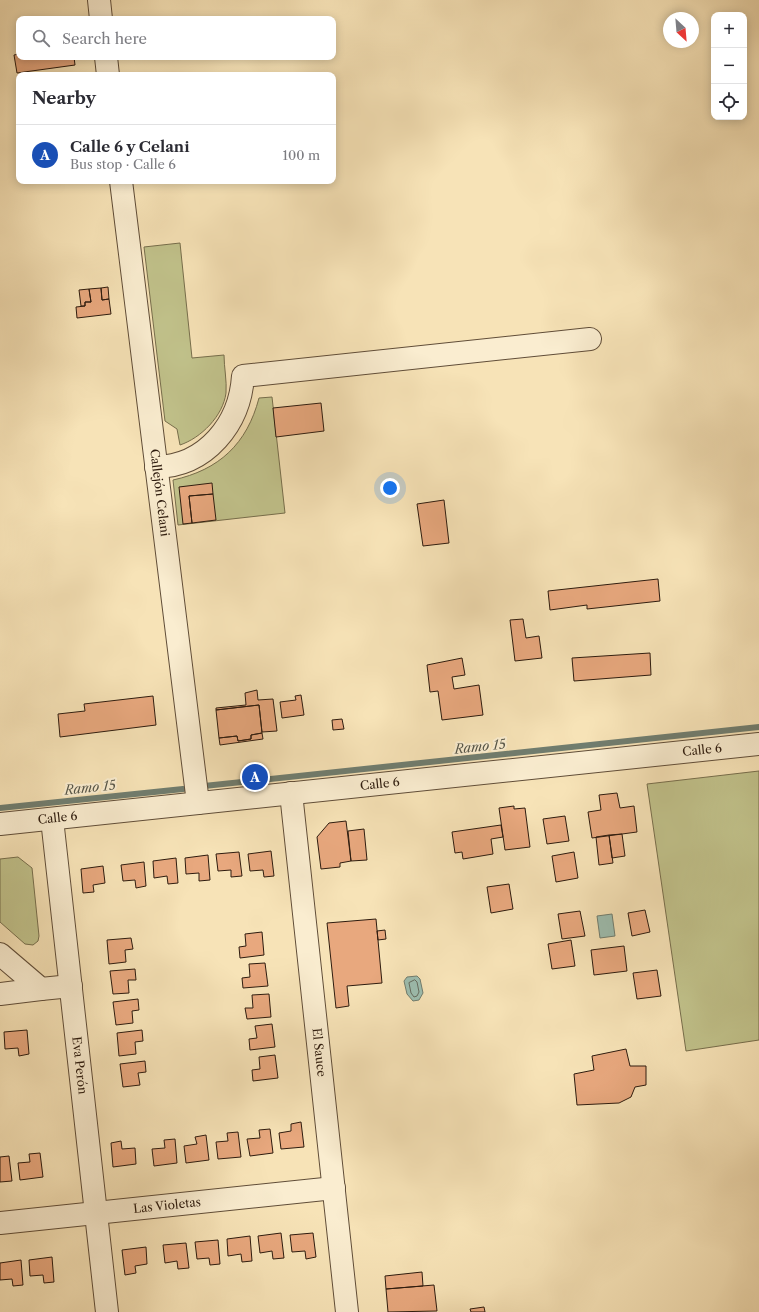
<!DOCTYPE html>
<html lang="en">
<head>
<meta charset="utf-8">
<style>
  :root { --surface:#fff; --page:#f2f2f3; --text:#2b2b33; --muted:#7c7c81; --line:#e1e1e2; --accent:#8f2418 }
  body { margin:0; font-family:"Libre Caslon Text",serif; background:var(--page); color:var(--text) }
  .controls { position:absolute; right:12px; top:12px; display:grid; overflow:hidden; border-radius:8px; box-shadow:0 2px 10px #0003 }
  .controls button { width:36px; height:36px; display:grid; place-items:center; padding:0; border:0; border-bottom:1px solid var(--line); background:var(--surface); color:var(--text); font:20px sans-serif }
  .compass { position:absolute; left:663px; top:12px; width:36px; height:36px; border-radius:50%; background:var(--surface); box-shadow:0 2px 10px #0003; rotate:154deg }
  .you { position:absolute; left:390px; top:488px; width:14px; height:14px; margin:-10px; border:3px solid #fff; border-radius:50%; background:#1a73e8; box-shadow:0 0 0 6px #1a73e833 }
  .badge { display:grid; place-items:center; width:26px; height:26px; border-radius:50%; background:var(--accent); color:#fff; font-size:13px; font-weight:700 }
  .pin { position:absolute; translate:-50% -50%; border:2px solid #fff; box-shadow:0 1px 4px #0006 }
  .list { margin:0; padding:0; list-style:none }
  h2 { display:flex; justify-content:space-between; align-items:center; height:52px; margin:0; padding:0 16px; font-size:17px }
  h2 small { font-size:13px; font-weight:400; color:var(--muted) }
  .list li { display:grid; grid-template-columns:26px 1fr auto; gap:12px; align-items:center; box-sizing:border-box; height:60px; padding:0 16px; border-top:1px solid var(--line) }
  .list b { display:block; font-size:15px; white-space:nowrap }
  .list p { margin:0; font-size:13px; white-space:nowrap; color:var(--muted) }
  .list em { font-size:13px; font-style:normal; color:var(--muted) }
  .icon { flex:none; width:22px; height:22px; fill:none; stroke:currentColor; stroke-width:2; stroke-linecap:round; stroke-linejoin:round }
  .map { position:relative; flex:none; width:759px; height:1312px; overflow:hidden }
  .search { position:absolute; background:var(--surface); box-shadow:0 2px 10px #0003; left:16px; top:16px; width:320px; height:44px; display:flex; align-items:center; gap:10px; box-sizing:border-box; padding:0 14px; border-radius:8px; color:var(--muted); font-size:15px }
  .panel { position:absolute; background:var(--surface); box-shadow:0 2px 10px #0003; left:16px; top:72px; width:320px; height:112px; border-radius:8px }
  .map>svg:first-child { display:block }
</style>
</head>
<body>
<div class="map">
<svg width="759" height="1312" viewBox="0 0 759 1312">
  <rect width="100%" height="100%" fill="#f7e3b7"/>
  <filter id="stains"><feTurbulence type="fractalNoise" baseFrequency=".005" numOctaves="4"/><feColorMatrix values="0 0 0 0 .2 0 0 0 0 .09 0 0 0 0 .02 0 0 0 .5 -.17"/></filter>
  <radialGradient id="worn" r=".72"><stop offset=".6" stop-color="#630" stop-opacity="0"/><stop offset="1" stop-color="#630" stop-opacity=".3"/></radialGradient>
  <path fill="#c1c28b" stroke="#776e4c" d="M180,243L192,358L224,355C224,367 227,381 226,393C223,416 201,438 180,445L177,429L165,421L144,247Z
    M272,397L285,513L178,525L173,480C219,470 247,444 259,398Z
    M759,771V1040L686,1051L647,784Z
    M18,857L32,868L39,936L38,941L33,945L25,944L0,922V859Z"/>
  <path fill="#9dbeb0" stroke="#707d6f" d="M612,914L615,936L600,938L597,916Z
    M417,976L420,979L423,993L419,1000L413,1001L407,994L404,981L407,977Z"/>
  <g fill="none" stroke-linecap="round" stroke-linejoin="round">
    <path stroke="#656c5f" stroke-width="1" d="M415,980L417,982L419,992L417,996L414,997L411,993L409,983Z"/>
    <path stroke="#707d6f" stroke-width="6" d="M204,786L759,727
      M0,808L183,789"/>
  </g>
  <path fill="#e8a87e" stroke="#2d1b0e" d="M19,54V57H74L75,65L17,73L14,55Z
    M108,287L109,299L102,300L101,288Z
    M101,288L102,300L109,299L111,314L77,318L76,307L85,306V302H91L89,289Z
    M89,289L91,302H85V306H81L79,290Z
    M321,403L324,431L276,437L273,408Z
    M212,483L213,494L189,496L192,523L183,524L179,487Z
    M213,494L216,520L192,523L189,496Z
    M444,500L449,543L423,546L417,504Z
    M658,579L660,601L587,609V605L550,610L548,591Z
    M523,619L526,638L539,636L542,658L515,661L510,620Z
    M650,653L651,675L574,681L572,658Z
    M462,658L465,675L452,677L454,689L479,685L483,715L442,720L438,691L430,692L427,665Z
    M257,690L258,700L273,699L277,731L262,732L259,705L216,710V708L246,705L245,693Z
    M301,695L304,715L282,718L280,702L296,700L295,696Z
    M153,696L156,725L60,737L58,714L85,711L84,704Z
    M259,705L262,733L251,735V739L238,741L237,736L219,738L216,710Z
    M342,719L344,729L333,730L332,720Z
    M262,733L263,739L220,745L219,738L237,736L238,741L251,739V735Z
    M617,793L620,808L634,806L637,832L592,838L588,812L601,810L599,795Z
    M514,806V809L525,808L530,847L505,850L499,808Z
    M565,816L569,841L547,844L543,819Z
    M346,821L351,861L340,863V867L321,869L317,837L329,823Z
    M501,825L503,837L491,839L493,854L463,859L462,852L455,853L452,832Z
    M364,829L367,860L351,861L348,831Z
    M622,834L625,856L612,858L609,835Z
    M609,835L613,863L599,865L596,837Z
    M271,851L274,876L264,877L263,870L250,871L248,854Z
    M239,852L242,876L231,877V870L218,871L216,854Z
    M574,852L578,878L556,882L552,856Z
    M208,855L210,880L199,881V873L186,874L185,858Z
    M176,858L178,883L168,884L167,876L154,878L153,861Z
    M144,862L146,886L136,888L135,880L123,881L121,865Z
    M103,866L105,883L93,885L94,892L83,893L81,869Z
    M509,884L513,909L491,913L487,887Z
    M645,910L650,932L632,936L628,913Z
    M580,911L585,936L562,939L558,914Z
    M376,919L382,983L347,986L349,1006L336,1008L327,923Z
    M385,930L386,939L378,940L377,931Z
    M262,932L264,955L240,958L239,947L246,946L245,934Z
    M131,938L133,949L125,950L126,962L109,964L107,940Z
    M571,940L575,966L552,969L548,944Z
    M624,946L627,971L594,975L591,950Z
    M265,963L268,986L243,988L242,978L250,977L249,964Z
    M135,969L136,980H128L129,993L113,994L110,971Z
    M657,970L661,996L637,999L633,973Z
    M269,994L271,1017L247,1019L245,1008H253L252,995Z
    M138,999L139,1010L132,1011L133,1023L116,1025L113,1002Z
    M272,1024L275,1047L250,1050L249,1039L257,1038L255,1026Z
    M27,1030L29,1054L19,1056L18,1048L5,1049L4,1032Z
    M142,1030L143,1041L135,1042L136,1054L119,1056L117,1033Z
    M626,1049L630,1066H646V1085L635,1087L631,1097L619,1103L577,1105L574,1074L594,1070L592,1056Z
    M275,1055L278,1078L253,1081L252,1070L260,1069L259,1057Z
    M145,1061L146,1072L138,1073L140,1085L123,1087L120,1064Z
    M301,1122L304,1147L281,1149L279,1133L291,1131V1124Z
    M270,1129L273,1153L250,1156L247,1139L260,1138L259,1130Z
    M238,1132L241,1157L218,1159L216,1142L228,1141L227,1133Z
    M206,1135L209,1160L186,1163L184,1146L197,1144L195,1137Z
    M175,1139L177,1163L154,1166L152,1149L165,1148L164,1140Z
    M121,1141L122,1149L135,1148L136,1164L113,1167L111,1143Z
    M40,1153L43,1177L20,1180L18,1163L30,1162L29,1154Z
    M9,1156L12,1181L0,1182V1157Z
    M281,1233L284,1258L273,1259L272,1251L260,1253L258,1236Z
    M313,1233L316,1257L306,1259L305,1251L292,1252L290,1235Z
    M250,1236L252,1261L242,1262L241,1254L228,1256L227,1239Z
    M218,1240L220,1264L210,1265L209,1258L197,1259L195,1242Z
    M186,1243L189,1268L178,1269L177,1261L165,1263L163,1245Z
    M146,1247L147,1264L135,1266L136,1273L125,1275L122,1250Z
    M52,1257L54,1282L44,1283L43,1275L30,1276L29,1260Z
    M21,1260L23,1285L13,1286L12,1279L0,1280V1263Z
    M422,1272L423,1286L386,1289L385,1276Z
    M434,1285L437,1311L388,1312L386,1289Z
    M484,1307L485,1312H471L470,1309Z"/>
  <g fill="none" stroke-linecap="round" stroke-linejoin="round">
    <g stroke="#604d38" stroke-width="24">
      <g id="minor">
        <path d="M99,0L101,19"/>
        <path d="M106,57L108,75"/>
        <path id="s1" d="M121,181L198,803"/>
        <path d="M156,467C206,466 240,424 243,376L590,339"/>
        <path id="s2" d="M291,793L347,1312"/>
        <path id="s3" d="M52,819L107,1312"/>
        <path d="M0,954L41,989L71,986"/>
        <path d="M0,994L41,989"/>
        <path id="s4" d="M0,1223L334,1188"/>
      </g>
    </g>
    <g stroke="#604d38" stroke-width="24">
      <g id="tertiary">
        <path id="s5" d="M0,824L759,744"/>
      </g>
    </g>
    <use href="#minor" stroke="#faedd0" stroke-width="22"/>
    <use href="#tertiary" stroke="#faedd0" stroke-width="22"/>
  </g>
  <g text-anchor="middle" stroke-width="4" stroke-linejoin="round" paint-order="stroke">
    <g font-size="12" fill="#2d1b0e" stroke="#faedd0">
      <text dy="4" stroke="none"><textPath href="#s1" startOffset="314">Callejón Celani</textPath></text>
      <text dy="4" stroke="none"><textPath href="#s5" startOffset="706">Calle 6</textPath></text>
      <text dy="4" stroke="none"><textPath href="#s5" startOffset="382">Calle 6</textPath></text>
      <text dy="4" stroke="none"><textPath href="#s5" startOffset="58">Calle 6</textPath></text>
      <text dy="4" stroke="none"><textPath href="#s2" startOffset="261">El Sauce</textPath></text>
      <text dy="4" stroke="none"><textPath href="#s3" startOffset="248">Eva Perón</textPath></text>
      <text dy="4" stroke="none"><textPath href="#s4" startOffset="168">Las Violetas</textPath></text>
    </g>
    <g font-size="13" font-style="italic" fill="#545447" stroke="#faedd0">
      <text transform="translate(480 746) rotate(-6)" y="5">Ramo 15</text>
      <text transform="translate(90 787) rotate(-6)" y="5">Ramo 15</text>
    </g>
  </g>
  <rect width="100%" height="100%" filter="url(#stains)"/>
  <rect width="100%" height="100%" fill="url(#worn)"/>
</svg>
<div class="controls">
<button>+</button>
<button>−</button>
<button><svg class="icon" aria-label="locate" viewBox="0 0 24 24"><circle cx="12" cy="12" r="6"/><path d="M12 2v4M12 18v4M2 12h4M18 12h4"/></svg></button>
</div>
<svg class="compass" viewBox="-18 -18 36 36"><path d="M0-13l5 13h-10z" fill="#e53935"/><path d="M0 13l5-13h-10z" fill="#7c7c81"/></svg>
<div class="you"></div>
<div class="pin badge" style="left:255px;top:777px;background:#1a4fb4">A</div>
<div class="search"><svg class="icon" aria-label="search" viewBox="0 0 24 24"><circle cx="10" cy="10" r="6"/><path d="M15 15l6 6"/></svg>Search here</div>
<section class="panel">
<h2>Nearby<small></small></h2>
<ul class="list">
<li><span class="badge" style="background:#1a4fb4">A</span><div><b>Calle 6 y Celani</b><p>Bus stop · Calle 6</p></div><em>100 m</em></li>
</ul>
</section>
</div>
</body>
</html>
